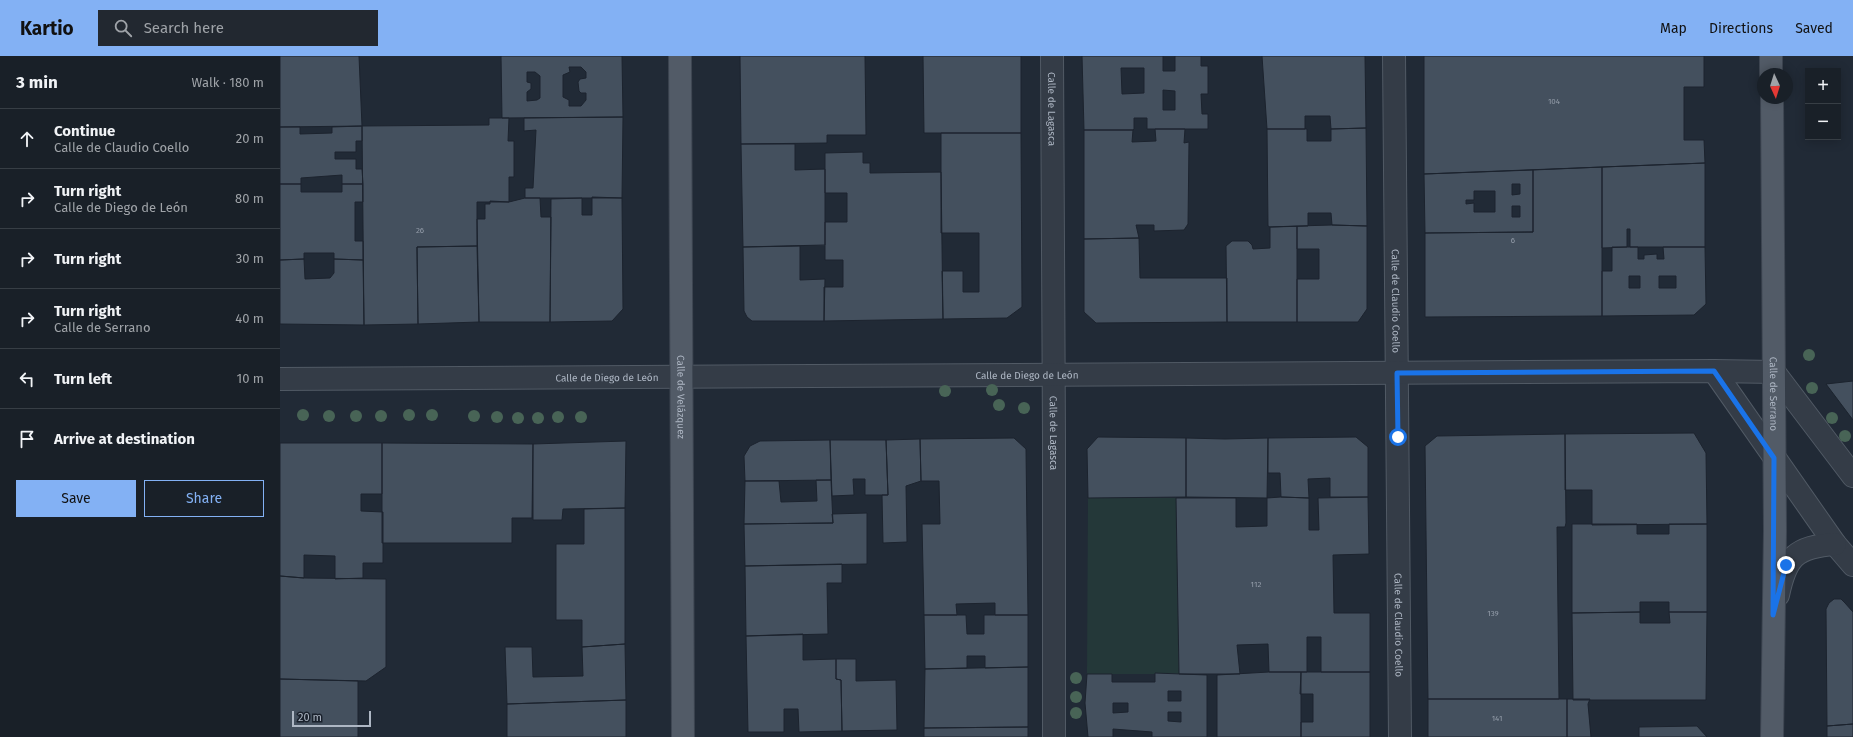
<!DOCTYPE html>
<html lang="en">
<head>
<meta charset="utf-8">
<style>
  :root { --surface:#192028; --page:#222830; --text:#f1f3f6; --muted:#9fa3a8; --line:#373e45; --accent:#83b1f4 }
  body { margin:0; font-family:"Fira Sans",sans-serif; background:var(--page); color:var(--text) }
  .controls { position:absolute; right:12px; top:12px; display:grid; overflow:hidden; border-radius:0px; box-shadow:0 2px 10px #0003 }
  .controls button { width:36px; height:36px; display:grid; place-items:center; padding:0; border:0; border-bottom:1px solid var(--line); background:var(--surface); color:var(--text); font:20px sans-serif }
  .compass { position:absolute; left:1477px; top:12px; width:36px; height:36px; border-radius:50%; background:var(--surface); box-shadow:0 2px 10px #0003; rotate:176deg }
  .scale { position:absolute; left:12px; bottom:10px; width:79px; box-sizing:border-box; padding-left:4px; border:2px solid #aeb7c4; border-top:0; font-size:11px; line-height:14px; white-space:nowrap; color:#aeb7c4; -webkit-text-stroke:3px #1a212c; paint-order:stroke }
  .stop { position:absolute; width:12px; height:12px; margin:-9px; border:3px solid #1a73e8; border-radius:50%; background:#fff }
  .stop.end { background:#1a73e8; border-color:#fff; box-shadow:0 1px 4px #0008 }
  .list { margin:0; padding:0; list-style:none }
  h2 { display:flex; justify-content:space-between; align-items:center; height:52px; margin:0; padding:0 16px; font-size:17px }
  h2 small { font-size:13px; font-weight:400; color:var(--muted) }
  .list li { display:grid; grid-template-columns:26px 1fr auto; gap:12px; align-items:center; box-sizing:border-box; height:60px; padding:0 16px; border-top:1px solid var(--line) }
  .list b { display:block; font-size:15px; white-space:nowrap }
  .list p { margin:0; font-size:13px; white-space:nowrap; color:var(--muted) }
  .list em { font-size:13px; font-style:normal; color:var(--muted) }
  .actions { display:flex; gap:8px; padding:12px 16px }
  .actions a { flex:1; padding:9px 0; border:1px solid var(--accent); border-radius:0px; text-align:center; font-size:14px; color:var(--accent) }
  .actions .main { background:var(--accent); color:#111 }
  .icon { flex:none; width:22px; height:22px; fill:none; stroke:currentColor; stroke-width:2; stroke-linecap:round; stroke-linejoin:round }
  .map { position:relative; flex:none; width:1573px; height:681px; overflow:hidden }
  header { display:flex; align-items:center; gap:24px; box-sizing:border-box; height:56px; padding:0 20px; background:var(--accent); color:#111 }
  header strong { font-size:19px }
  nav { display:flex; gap:22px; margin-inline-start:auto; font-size:14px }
  .search { width:280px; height:36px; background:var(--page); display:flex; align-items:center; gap:10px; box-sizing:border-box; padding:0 14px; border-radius:0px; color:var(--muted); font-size:15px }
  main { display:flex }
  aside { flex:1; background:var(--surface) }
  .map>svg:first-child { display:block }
</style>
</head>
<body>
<header>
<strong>Kartio</strong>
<div class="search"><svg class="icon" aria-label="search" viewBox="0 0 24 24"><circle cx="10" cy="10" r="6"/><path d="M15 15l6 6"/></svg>Search here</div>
<nav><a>Map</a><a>Directions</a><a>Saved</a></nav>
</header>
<main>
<aside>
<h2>3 min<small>Walk · 180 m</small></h2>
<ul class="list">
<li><svg class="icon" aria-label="ahead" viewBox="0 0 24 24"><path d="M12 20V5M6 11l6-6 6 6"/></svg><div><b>Continue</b><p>Calle de Claudio Coello</p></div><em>20 m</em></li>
<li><svg class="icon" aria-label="right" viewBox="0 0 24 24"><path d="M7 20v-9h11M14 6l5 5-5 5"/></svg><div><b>Turn right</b><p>Calle de Diego de León</p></div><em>80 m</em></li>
<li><svg class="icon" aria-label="right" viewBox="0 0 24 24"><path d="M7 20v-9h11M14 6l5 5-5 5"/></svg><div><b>Turn right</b></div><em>30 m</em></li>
<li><svg class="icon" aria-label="right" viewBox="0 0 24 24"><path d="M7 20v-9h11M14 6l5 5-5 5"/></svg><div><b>Turn right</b><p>Calle de Serrano</p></div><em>40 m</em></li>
<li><svg class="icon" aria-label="left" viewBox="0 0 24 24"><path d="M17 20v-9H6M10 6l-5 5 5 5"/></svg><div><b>Turn left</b></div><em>10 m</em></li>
<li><svg class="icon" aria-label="arrive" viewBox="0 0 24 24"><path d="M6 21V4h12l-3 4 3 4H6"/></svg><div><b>Arrive at destination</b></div></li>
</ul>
<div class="actions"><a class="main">Save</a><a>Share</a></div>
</aside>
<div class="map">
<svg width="1573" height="681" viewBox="0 0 1573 681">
  <rect width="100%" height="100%" fill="#212a36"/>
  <path fill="#243839" d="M808,442H896L899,618H807Z"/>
  <path fill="#44505e" stroke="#1c232e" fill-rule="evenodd" d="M0,0H79L82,70L0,71Z
    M221,0H342L343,61L222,62ZM289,11H301L306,16V22L300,23L298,26L299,35L301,37H306V44L301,50H289V44L283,41V19L290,16ZM247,16H255L260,20V42L257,44L247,45V36L251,33V27L247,26Z
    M460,0H585L586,79H547V87L461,88Z
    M643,0H741V77H644Z
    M802,0H883V15H895V0H921V10H928V38H921L922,58H928V73H867V62H854V73L853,74H804ZM841,12H864V37L842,38ZM883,34L895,35V54H883Z
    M982,0H1085L1086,72L1051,73L1050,60H1025V73H987Z
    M1144,0H1424V31H1404V84H1424L1425,107L1144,118Z
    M343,61L342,142H245V132H253L256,74L244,75V62Z
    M209,62H229L228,85H234V121H229V146H197V190L137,191L138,268L84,269L82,70L209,69Z
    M82,70V85H76V96H55V103H76V113H82L83,128H62V119L21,122V128H0V71H20V78L52,77V71Z
    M1086,72L1087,170L1052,169L1051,157H1028V170L990,171L988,170L987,73H1027V85H1051V73Z
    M875,73H905L904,87L909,86L908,168L904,174L874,175V169H856L859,182L804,183V74H853L852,86L876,85Z
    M661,77H741L742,251L727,262L663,263L662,215H683V236H699V177H661Z
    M461,88H515V114L545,113V189L463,191Z
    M583,96V107H590V117L661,116L663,263L544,265V231H563V204H545V166H567V137H545V97Z
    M1425,107V191H1350V173H1347V191L1322,192V111Z
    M1322,111V260L1145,261V177L1253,176V114Z
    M1253,114V176L1145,177L1144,118ZM1232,128H1240V138L1232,139ZM1194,135H1215V156H1194V147L1186,148V144H1194ZM1232,150H1240V161H1232Z
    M0,128H21V136H62V128H83V146H75V185H83V204L54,203V197H24V203L0,204Z
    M312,141L342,142L343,253L332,265L270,266L271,143L302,142V159H312Z
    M245,142H260L261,161H271L270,266H199L197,163H205V148H210V145L229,146Z
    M1052,169L1087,170V253L1078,266H1017V223H1039V193H1017V170Z
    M1017,170V266H947L946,190L952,185H968L972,189L973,193L990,192V171Z
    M859,182L860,222H947V266L816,267L804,256V183Z
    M197,190L199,266L138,268L137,191Z
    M520,190V224L545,223L544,265H472L467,261L464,255L463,191Z
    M1332,191H1358V203H1364V199L1377,198V203H1384L1383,191H1425L1426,248L1414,259L1322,260V215H1332ZM1349,220H1360V232H1349ZM1379,220H1396V232H1379Z
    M24,203L25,223L50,222L54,217V203L83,204L84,269L0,268V204Z
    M1573,325V364L1546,328Z
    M1414,377L1426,397L1427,468L1312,469V434H1285V378Z
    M1285,378L1286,467L1285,471H1277L1279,643H1148L1145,390L1157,380Z
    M818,381L906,382V441L808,442L807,393Z
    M1076,381L1088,391V441H1050V422L1028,423L1029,442L1001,441L1000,417H988V382Z
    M734,382L746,393L748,559H715V547L676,548L677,559H644L642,468H660L659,425H641L640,383Z
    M906,382L945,383L988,382L987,442L906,441Z
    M640,383L641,425L626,430L627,486L603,487L602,439H608L606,384Z
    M550,384H606L608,439H585V423H573L574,439L552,440Z
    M550,384L551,424L465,425L464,400L470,390L480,385Z
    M346,385L345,452L283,453L282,464H253V388Z
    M0,387H102V438H81V455L103,456V507H83V522L55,523V500L24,499V522L0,520Z
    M102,387L253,388L252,462H232V487H102Z
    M536,424H551L553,467L464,468L465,425H499L501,446L537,445Z
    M1001,441L1029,442V474H1039L1038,442L1088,441L1089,498L1053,499L1054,557H1090V616H1041V581H1027V616H989L988,588L957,589L960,618H899L896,442H956V471L987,470V442Z
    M345,452V588L302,591V564H276V488H304V453Z
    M587,457V508L465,510L464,468L553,467L552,458Z
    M1292,468H1357V478H1389V468H1427V556H1389V546H1360V556L1292,557Z
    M562,508V527H547L548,578L466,580L465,510Z
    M0,520L24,522L106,523V611L86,625L0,623Z
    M1554,543H1561L1565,547L1573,556V668L1547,670L1546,553L1549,547Z
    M1360,556V567H1390L1389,556H1427L1426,644H1293L1292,557Z
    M644,559H686L687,578H704V559H748V611L705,612V600H687V612L645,613Z
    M523,578V604L556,603V623L561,624L562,675L519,676L518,653H504V676H468L466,580Z
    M345,588L346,644L227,648L225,591H252L253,621L303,620L302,591Z
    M556,603H576V625L616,624L617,674L562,675L561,624L556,623Z
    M748,611V671L644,672L645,613Z
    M989,616H1021V681H937V619Z
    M1021,616H1090V681H1021V666H1033V638H1020Z
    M875,617L927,619V681H872V676L833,673V681H808L805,647L807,618H832V626H875ZM888,635H901V645H888ZM833,647H848V656L833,657ZM888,656H901V666L888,665Z
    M0,623L78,625V681H0Z
    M1148,643H1287V681H1148Z
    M1287,643H1310L1308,648L1311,681H1287Z
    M346,644V681H227V648Z
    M1573,668V681H1547V670Z
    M1417,670L1427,681H1359V671Z
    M748,671V681H644V672Z"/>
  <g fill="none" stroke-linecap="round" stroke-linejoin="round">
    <g stroke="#515a65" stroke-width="24">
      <g id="minor">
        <path id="s1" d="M772,0L774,384V681"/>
        <path id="s2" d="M1114,0L1120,681"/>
        <path d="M1434,315L1555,488L1573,509"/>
        <path id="s3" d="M0,323L1434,315L1494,316L1573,420"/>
        <path d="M1498,539C1506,501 1515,491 1555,488"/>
      </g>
    </g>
    <g stroke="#3d4551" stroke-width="24">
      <g id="major">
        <path id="s4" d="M400,0L403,681"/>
        <path d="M1491,0V18"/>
        <path id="s5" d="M1492,42L1495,475L1492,681"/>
      </g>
    </g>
    <use href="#minor" stroke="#343c47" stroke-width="22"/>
    <use href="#major" stroke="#525b67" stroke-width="22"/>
  </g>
  <g fill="#486456">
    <circle cx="1529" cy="299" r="6"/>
    <circle cx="1532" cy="332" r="6"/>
    <circle cx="712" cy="334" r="6"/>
    <circle cx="665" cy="335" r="6"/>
    <circle cx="719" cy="349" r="6"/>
    <circle cx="744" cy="352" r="6"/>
    <circle cx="23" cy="359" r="6"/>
    <circle cx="129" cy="359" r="6"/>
    <circle cx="152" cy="359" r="6"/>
    <circle cx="49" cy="360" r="6"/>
    <circle cx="76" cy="360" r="6"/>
    <circle cx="101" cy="360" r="6"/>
    <circle cx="194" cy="360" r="6"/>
    <circle cx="217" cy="361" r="6"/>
    <circle cx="278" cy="361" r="6"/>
    <circle cx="301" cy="361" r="6"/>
    <circle cx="238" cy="362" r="6"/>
    <circle cx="258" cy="362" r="6"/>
    <circle cx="1552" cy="362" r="6"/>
    <circle cx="1565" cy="380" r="6"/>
    <circle cx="796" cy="622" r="6"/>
    <circle cx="796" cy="641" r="6"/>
    <circle cx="796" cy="657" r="6"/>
  </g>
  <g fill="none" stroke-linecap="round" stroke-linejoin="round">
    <path stroke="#1a73e8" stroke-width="5" d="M1118,381L1117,317L1434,315L1494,402L1493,559L1506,509"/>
  </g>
  <g text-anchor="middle" stroke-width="4" stroke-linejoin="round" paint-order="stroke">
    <g font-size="8" fill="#949daa">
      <text x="1274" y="48">104</text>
      <text x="140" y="177">26</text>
      <text x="1233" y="187">6</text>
      <text x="976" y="531">112</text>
      <text x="1213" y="560">139</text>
      <text x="1217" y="665">141</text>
    </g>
    <g font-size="10" fill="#aeb7c4" stroke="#1a212c">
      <text dy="4" stroke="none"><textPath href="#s1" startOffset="53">Calle de Lagasca</textPath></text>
      <text dy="4" stroke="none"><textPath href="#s2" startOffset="245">Calle de Claudio Coello</textPath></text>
      <text dy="4" stroke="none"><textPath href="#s3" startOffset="747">Calle de Diego de León</textPath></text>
      <text dy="4" stroke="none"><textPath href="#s3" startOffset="327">Calle de Diego de León</textPath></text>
      <text dy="4" stroke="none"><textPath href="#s5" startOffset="296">Calle de Serrano</textPath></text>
      <text dy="4" stroke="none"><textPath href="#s4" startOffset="341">Calle de Velázquez</textPath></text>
      <text dy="4" stroke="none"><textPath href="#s1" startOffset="377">Calle de Lagasca</textPath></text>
      <text dy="4" stroke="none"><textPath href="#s2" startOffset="569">Calle de Claudio Coello</textPath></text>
    </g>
  </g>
</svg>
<div class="controls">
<button>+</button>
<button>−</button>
</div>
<svg class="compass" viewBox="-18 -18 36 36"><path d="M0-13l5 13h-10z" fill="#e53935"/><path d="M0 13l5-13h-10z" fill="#9fa3a8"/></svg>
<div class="scale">20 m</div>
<div class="stop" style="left:1118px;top:381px"></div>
<div class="stop end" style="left:1506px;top:509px"></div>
</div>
</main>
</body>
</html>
